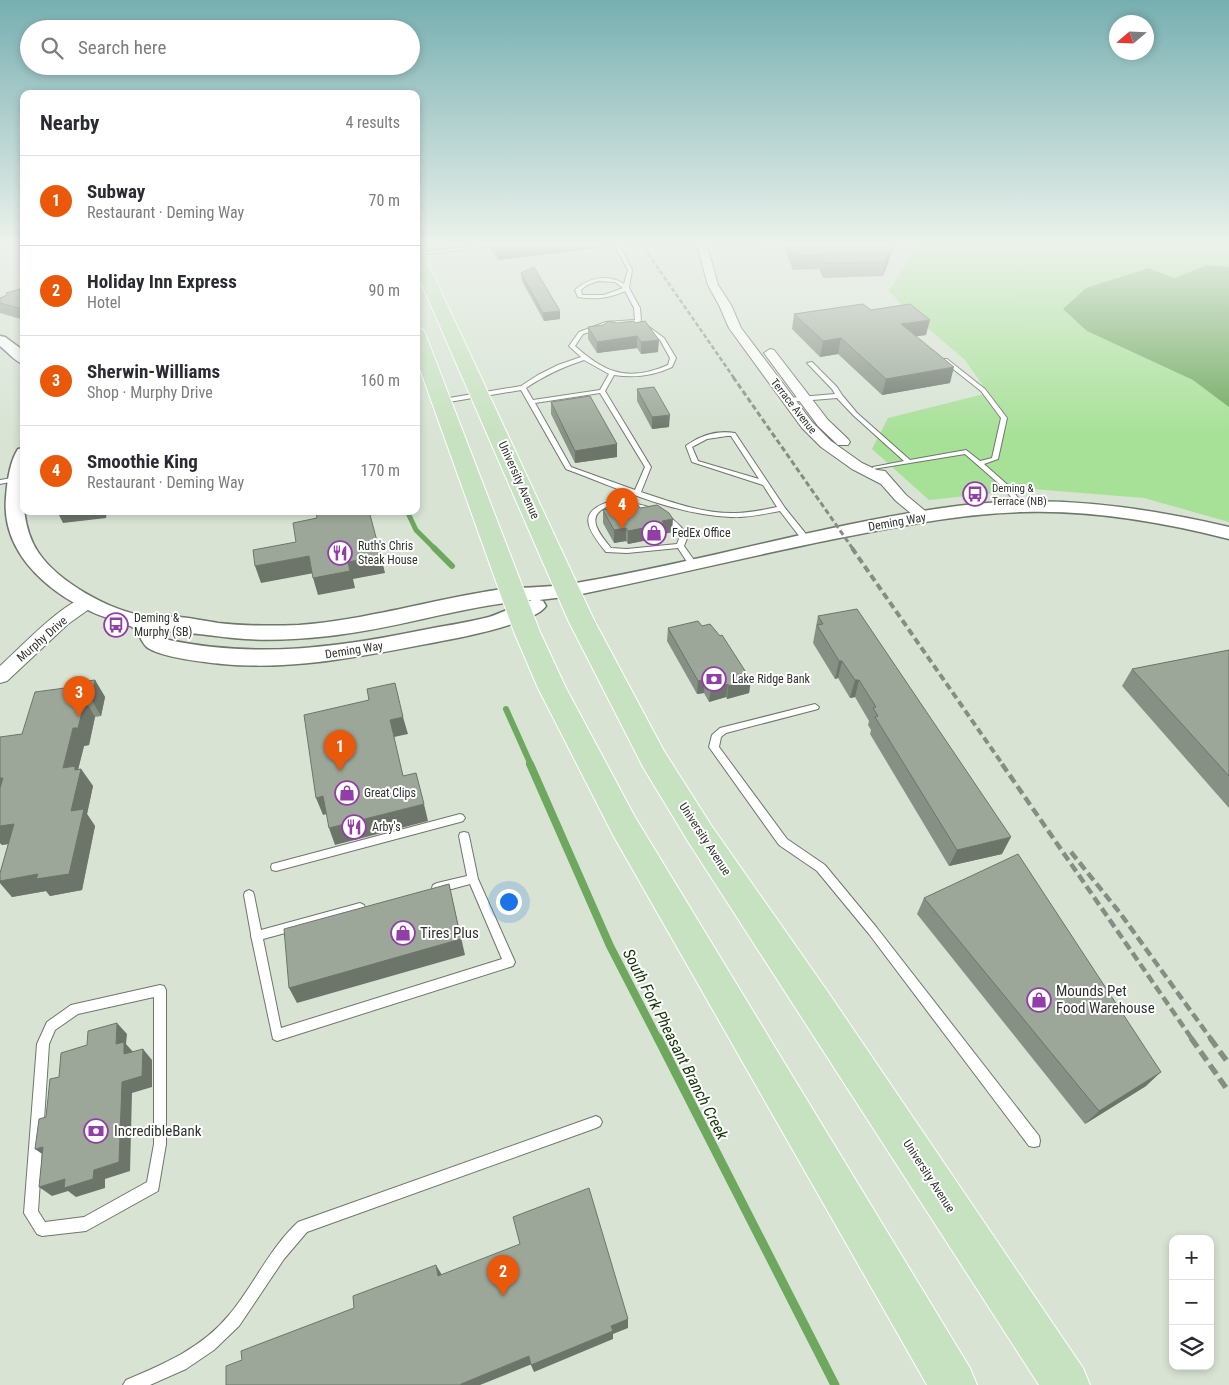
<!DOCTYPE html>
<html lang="en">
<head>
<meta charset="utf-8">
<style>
  :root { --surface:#fff; --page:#f7f7f7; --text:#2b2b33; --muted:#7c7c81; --line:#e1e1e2; --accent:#ea580c }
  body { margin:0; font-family:"Roboto Condensed",sans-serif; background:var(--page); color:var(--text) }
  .controls { position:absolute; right:15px; bottom:15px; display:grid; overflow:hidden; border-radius:10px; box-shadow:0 2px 8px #0003 }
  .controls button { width:45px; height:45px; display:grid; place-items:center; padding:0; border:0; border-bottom:1px solid var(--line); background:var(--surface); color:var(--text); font:25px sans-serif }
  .compass { position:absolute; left:1109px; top:15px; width:45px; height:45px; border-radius:50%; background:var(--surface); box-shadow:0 2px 8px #0003; rotate:251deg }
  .you { position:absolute; left:508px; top:901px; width:18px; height:18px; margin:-12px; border:4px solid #fff; border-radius:50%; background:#1a73e8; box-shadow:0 0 0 8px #1a73e833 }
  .badge { display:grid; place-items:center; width:32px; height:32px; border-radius:50%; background:var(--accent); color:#fff; font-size:16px; font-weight:700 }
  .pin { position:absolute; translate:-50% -41px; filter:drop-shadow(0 1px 2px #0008) }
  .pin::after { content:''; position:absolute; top:26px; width:18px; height:15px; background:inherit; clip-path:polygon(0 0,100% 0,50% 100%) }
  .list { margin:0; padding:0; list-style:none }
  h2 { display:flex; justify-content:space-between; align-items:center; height:65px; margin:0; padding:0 20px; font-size:21px }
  h2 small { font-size:16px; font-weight:400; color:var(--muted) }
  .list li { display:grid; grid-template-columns:32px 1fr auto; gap:15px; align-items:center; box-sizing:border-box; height:90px; padding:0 20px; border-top:1px solid var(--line) }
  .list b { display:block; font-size:19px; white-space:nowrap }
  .list p { margin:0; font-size:16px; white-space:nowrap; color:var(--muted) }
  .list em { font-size:16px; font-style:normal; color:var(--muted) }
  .icon { flex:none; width:28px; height:28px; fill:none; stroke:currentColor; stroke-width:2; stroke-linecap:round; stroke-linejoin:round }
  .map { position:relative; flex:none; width:1229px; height:1385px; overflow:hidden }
  .search { position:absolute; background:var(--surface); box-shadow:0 2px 8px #0003; left:20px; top:20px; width:400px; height:55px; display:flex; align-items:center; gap:12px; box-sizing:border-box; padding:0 18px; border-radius:28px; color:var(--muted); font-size:19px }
  .panel { position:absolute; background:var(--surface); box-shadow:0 2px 8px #0003; left:20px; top:90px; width:400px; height:425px; border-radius:10px }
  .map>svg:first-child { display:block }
</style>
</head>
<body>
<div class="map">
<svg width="1229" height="1385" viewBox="0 0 1229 1385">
  <rect width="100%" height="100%" fill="#d8e3d4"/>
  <path fill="#a7e097" d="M923,242H1229V522L1144,498L1033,489L929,500L872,449L888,418L988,393L965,360L910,313L889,291L912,255Z"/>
  <path fill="#6ea75e" d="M1207,265L1229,267V407L1193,380L1087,331L1063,309L1086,288L1149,268L1174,278Z"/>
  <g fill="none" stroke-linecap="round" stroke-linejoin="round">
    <path stroke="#6ea75e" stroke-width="5" d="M407,511L416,530L435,549"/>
    <path stroke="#6ea75e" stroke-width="6" d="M434,548L452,566
      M506,709L531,765"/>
    <path stroke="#6ea75e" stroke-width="8" d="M530,764L610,946L658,1039"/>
    <path stroke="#6ea75e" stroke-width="9" d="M658,1038L835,1385"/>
    <g stroke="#6d776a" stroke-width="2">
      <path id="service" d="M508,242H526L416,255V253Z
        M613,242H618L632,270L629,288L640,308L641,321L638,323L607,326L583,334L575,346C585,355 600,367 614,371C631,377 652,372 668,365L670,358L660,340L643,327V325L645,324L664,338L676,358L672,367C653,376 634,378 614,375L605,391L651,467L641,492C671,502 704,514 735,513C749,513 763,510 777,507L763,485L692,462L686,446L687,445C701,435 718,430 735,433L785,508L810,539L809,541H803L780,511C764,514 747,518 731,517C675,515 617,488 566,469L521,390L443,403L440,401L443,399L521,386L538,375L558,365L581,357L569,346L579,332L606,322L635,320L634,308L625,291C610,298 595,300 578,297L575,290C589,277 609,274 624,284L628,270ZM598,281L615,282L623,288L604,295H582L581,290L587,285ZM584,360L609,374L600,390L533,400L526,388C545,375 563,367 584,360ZM600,393L645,467L635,490L571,467L535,403ZM727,436H731L759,479L698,461L692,447L707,439Z
        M943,359H947L985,389L1007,418L998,459L984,464L1010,487L1024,506L1022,507H1018L1005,489L965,454L873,469V467L904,461L853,415L837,398L788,402L785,400L788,398L835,394L832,389L807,363L812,362L837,387L842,395L857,413L910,460L966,450L980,461L992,458L1001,418L981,391L943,361Z
        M18,477L21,479L20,480L0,484V480Z
        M612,501C643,503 670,509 688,536L684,546L696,563L695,565H689L678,548L627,553L606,552C588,530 575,511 612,501ZM612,505C638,507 665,513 680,536L677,544L627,549L611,548C598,532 583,514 612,505Z
        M815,704L819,707L818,709L726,733L721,737L719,747L787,839L825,865L877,928L1039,1136L1040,1141L1039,1146L1034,1147L1029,1146L869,934L817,871L779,845L709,747L712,735L720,728Z
        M460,814L463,815L465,818L463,821L460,822L276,871L272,870L271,867L272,864L276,863Z
        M464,832L468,833L469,836L478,879L515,962L513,966L277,1041L273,1039L252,940L251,936V934L244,895L245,892L249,890L253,892L254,895L261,930L360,903L364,905L365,908L364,911L360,913L263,939L281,1028L502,959L470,884L437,893L433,891L432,888L433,885L437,883L467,876L459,836L460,833Z
        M160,985L164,986L166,990V1144L158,1191L86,1231L42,1236L37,1234L24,1213L37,1044L47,1022L71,1005ZM154,997V1144L147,1182L84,1217L45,1222L38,1211L49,1044L55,1030L78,1014Z
        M596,1116L600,1118L602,1122L600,1126L596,1128L307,1232L284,1259L239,1326L214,1350L186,1369L150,1385H123L126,1380C164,1364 202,1348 229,1315C254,1285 269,1249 298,1222Z"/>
    </g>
    <g stroke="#6d776a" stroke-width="2">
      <path id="minor" d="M696,242H706L718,285L731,305L741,328L812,422L831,441L862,463L877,470L885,471L906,495L929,514L932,517L929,520H919L896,501L881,484L852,469L821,447L802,428L729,328L719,305L708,285Z
        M770,349L774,350L828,420L848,439L850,442L848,445H838L818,426L764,353Z
        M86,597L92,599L94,603L92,607L68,624L7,681L0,683V666C21,647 61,604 86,597Z"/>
    </g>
    <g stroke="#6d776a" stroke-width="3">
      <path id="tertiary" d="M0,336L5,337L24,351V364C15,362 8,352 0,346Z
        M24,448C24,482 18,522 38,552C58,582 110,611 145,616C156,618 168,616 179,617C192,618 205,621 218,623C245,626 272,626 299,625C366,620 430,600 496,590C521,587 545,588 570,584C700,563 826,523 957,506C1049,494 1139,506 1229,527V539C1162,522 1093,510 1024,512C960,513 896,527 834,539C746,557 659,578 572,596L539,600L543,601L546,606C536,622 468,636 447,640C373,654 299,671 222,664C203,662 164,658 148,648C141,643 139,631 132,627C119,620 103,618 90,611C45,590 1,551 6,497C7,483 10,461 18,449ZM532,600C517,605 504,612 489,617C466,623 442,626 418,631C335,648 253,658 169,640L163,637L157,631C187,631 215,637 245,639C273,641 301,639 329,636C397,629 463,605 532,600Z"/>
    </g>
    <g stroke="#fff" stroke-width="2">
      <path id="primary" d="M416,249L421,250L423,253L594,620L664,751L711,825L828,992L1083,1368L1090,1385H1039L689,843L643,767L568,620L416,271Z
        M416,328L422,329L425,333L540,632L566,688L635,817L970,1368L977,1385H927L613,835L538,688L514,632L416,358Z"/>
    </g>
    <use href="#service" fill="#fff" fill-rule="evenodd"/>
    <use href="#minor" fill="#fff" fill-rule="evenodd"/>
    <use href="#tertiary" fill="#fff" fill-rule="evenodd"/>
    <use href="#primary" fill="#c7e2c0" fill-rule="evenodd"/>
    <path stroke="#868e83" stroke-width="2.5" stroke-dasharray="4.5 2.5" stroke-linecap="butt" d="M640,242L734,378"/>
    <path stroke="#868e83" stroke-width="3" stroke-dasharray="5.5 3" stroke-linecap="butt" d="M733,377L853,549"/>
    <path stroke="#868e83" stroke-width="4" stroke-dasharray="7 4" stroke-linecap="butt" d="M852,548L1003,765"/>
    <path stroke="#868e83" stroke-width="4.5" stroke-dasharray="9 4.5" stroke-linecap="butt" d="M1002,764L1192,1039
      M1071,852L1120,913L1211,1039"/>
    <path stroke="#868e83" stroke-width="5.5" stroke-dasharray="11 5.5" stroke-linecap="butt" d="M1191,1038L1229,1092
      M1210,1038L1229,1064"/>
  </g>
  <path fill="#869084" d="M486,242H606V247L498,260L490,248L489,243Z
    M782,242H894L892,254H890L889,261L883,276L823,278L819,269L793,270Z
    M521,273L560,319L544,321L522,281Z
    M24,288V320L0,313V298L6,295V293Z
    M871,310L926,335L916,336L950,383L882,395L838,354L820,357L792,329L794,314Z
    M634,321L658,352L641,354L637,348L597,353L588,339V327Z
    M637,389L669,427L652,429L637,401Z
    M551,402L617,457L575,463L551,414Z
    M640,508L672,532L664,534L663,537L628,544L626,541L614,543L603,523V510Z
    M818,616L1002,854L949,866L870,734L871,730L868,725L869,721L855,697L850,698L838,678L835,679L813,643Z
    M702,626L751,680L749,693L727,699L726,697L709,702L704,693L697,694L667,641L668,628Z
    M1229,650V808L1122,686L1132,669Z
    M95,680L105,697L101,716L95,717L89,745L84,746L78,769H81L93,786L87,814L95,826L82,890L50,896L46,891L12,897L0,883V873L8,844L2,845L0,843V738L22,734Z
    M924,898L1146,1086L1085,1124L917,914Z"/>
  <path fill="#6d756b" d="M541,242H606V247L498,260L497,248Z
    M892,247L889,261L883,276L885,262Z
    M560,311V319L544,321L543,313Z
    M930,320L926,335L898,339L901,324Z
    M637,336V348L597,353V342Z
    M841,338L838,354L820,357L823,341Z
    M659,340L658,352L641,354V342Z
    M954,367L950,383L882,395L886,379Z
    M670,415L669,427L652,429V417Z
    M617,444V457L575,463V451Z
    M57,511H107L106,518L63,523Z
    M673,519L672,532L664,534L663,537L628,544V531L662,521Z
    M626,528V541L614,543V530Z
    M309,556L314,573L261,583L255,566Z
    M381,556L385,573L353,579L355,588L318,595L313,578L348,562Z
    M839,661H842L838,678L835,679Z
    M705,679L704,693L697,694L698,681Z
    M95,680L105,697L101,716L91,699Z
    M751,680L749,693L727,699L728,686Z
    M855,680H859L855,697L850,698Z
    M728,684L726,697L709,702L711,689Z
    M85,700L95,717L89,745L84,746L78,770L81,769L93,786L87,814L95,826L82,890L50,896L46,891L12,897L0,883V881L71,811L63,768L73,728Z
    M403,717L408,734L394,737L408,794L390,720Z
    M0,778H3L0,798Z
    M323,796L330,813L323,815L316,798Z
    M424,804L428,821L335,845L329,828Z
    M14,824L27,841L2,845L0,843V826Z
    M1011,837L1002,854L949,866L957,850Z
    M449,884L465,955L297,1003L289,988Z
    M117,1023L127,1034L126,1044L134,1053V1065L116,1044Z
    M143,1049L152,1060V1087L132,1093L130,1171L105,1179V1188L76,1197L68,1191L52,1196L39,1187L94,1170L122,1082Z
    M1161,1072L1146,1086L1085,1124L1099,1111Z
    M43,1147L48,1158L35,1149Z
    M436,1265L442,1275L438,1276Z
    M628,1319V1328L613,1334V1339L534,1372L531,1365L611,1326Z
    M529,1356L532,1364L480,1385H461V1384Z"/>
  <path fill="#9ca799" stroke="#6d756b" d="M493,242H541L497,248Z
    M789,242H888L892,247L885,262L825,263L821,255H795Z
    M534,267L560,311L543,313L521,273Z
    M24,288V309H22L0,303V298L7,295L6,293Z
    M863,304L871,310L910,304L930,320L901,324L954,367L886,379L841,338L823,341L794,314Z
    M609,321L617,323L634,321L635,323L645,321L659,340L641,342L637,336L597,342L588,327L603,325Z
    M654,387L670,415L652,417L637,389Z
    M590,396L617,444L575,451L551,402Z
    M637,504L640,508L657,505L669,513L673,519L662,521L664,524L628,531L626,528L614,530L603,510Z
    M316,511H369L381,556L348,562L350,571L313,578L309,556L255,566L253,550L296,542L293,523L317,518Z
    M857,609L1011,837L957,850L875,717L878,716L873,708L876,707L859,680H855L842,661H839L817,625L823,624L818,616Z
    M698,621L702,626L710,624L720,636L722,635L751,680L728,686V684L711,689L705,679L698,681L668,628Z
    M1229,650V776L1132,669Z
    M95,680L91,699L85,700L78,728H73L63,768L75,766V770L81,769L71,811L84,809L69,874L36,879L38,874L0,881V873L14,824L0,826V788L3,778H0V737L22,734L35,692L65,688L66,684Z
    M395,683L403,717L390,720L403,776L416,773L424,804L329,828L323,796L316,798L304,715L369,700L367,689Z
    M1018,854L1161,1072L1099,1111L924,898Z
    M449,884L461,939L289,988L284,929Z
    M117,1023L116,1044L124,1042V1054L143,1049L142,1076L122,1082L119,1162L94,1170L93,1179L64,1188L65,1179L39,1187L43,1147L35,1149L39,1119L46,1117L50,1079L59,1077L61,1053L87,1045L88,1031Z
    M589,1188L628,1319L611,1326L613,1331L531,1365L529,1356L461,1384V1385H226V1366L242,1360L241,1351L354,1308L353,1296L436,1265L438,1276L520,1244L513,1217Z"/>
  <linearGradient id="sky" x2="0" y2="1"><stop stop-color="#77afb1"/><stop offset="0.56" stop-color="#edf2ec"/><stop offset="1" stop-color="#edf2ec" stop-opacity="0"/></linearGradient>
  <rect width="1229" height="436" fill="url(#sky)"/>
  <defs>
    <g id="bus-ring" transform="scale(1.25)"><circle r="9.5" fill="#fff" stroke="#933da9" stroke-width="1.5"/><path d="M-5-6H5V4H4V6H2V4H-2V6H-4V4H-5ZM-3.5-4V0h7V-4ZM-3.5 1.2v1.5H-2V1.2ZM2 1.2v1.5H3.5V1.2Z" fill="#933da9"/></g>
    <g id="shop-ring" transform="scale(1.25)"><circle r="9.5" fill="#fff" stroke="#933da9" stroke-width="1.5"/><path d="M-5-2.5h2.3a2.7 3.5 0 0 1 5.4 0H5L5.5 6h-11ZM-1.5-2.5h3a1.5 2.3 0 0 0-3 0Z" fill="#933da9"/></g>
    <g id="restaurant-ring" transform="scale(1.25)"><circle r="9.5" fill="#fff" stroke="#933da9" stroke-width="1.5"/><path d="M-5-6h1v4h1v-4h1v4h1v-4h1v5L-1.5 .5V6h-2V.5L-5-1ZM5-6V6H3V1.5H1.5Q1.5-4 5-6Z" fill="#933da9"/></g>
    <g id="bank-ring" transform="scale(1.25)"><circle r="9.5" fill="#fff" stroke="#933da9" stroke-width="1.5"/><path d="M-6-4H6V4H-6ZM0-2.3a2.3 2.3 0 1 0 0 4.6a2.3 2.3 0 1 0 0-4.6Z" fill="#933da9"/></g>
  </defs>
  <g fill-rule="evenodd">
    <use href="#bus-ring" x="975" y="494"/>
    <use href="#shop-ring" x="654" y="533"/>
    <use href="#restaurant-ring" x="340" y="553"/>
    <use href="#bus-ring" x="116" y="625"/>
    <use href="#bank-ring" x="714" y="679"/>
    <use href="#shop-ring" x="347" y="793"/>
    <use href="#restaurant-ring" x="354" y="827"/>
    <use href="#shop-ring" x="403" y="933"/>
    <use href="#shop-ring" x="1039" y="1000"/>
    <use href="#bank-ring" x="96" y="1131"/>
  </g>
  <g text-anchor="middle" stroke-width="4" stroke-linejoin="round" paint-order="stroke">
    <g font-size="11" fill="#2f342e" stroke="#fff">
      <text transform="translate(794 406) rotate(52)" y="4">Terrace Avenue</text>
    </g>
    <g font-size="11" fill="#2f342e" stroke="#fff" text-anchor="start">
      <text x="992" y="492">Deming &amp;<tspan x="992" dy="13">Terrace (NB)</tspan></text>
    </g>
    <g font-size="12" fill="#2f342e" stroke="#fff">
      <text transform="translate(519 480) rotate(66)" y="4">University Avenue</text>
      <text transform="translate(897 522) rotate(-10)" y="4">Deming Way</text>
      <text transform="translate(42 639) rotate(-41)" y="4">Murphy Drive</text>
      <text transform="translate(354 650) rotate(-9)" y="4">Deming Way</text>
      <text transform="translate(705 839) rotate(57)" y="4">University Avenue</text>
      <text transform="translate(929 1176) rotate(57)" y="4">University Avenue</text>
    </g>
    <g font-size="12" fill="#2f342e" stroke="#fff" text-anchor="start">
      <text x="672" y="537">FedEx Office</text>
      <text x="358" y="550">Ruth's Chris<tspan x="358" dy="14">Steak House</tspan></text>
      <text x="134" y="622">Deming &amp;<tspan x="134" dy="14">Murphy (SB)</tspan></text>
      <text x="732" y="683">Lake Ridge Bank</text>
      <text x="364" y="797">Great Clips</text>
      <text x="372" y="831">Arby's</text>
    </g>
    <g font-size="15" fill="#2f342e" stroke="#fff" text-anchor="start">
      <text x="420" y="938">Tires Plus</text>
      <text x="1056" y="996">Mounds Pet<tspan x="1056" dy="17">Food Warehouse</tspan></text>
      <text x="114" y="1136">IncredibleBank</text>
    </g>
    <g font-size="16" font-style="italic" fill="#103602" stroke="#fff">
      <text transform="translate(676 1044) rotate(63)" y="6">South Fork Pheasant Branch Creek</text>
    </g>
  </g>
</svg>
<div class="controls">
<button>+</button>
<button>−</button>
<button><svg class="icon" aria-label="layers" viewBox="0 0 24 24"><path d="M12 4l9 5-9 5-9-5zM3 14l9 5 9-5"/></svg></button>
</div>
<svg class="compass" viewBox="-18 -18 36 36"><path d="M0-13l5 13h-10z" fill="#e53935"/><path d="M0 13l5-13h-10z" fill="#7c7c81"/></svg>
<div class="you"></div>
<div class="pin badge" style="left:340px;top:771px">1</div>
<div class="pin badge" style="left:503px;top:1296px">2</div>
<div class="pin badge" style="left:79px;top:717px">3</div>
<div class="pin badge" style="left:622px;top:529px">4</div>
<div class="search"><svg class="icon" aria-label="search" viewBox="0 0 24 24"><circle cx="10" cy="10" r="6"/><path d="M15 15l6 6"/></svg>Search here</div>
<section class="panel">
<h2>Nearby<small>4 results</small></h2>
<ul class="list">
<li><span class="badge">1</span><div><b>Subway</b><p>Restaurant · Deming Way</p></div><em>70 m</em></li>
<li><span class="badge">2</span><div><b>Holiday Inn Express</b><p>Hotel</p></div><em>90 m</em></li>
<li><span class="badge">3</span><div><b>Sherwin-Williams</b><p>Shop · Murphy Drive</p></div><em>160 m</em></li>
<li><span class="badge">4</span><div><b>Smoothie King</b><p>Restaurant · Deming Way</p></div><em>170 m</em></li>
</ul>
</section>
</div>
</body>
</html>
